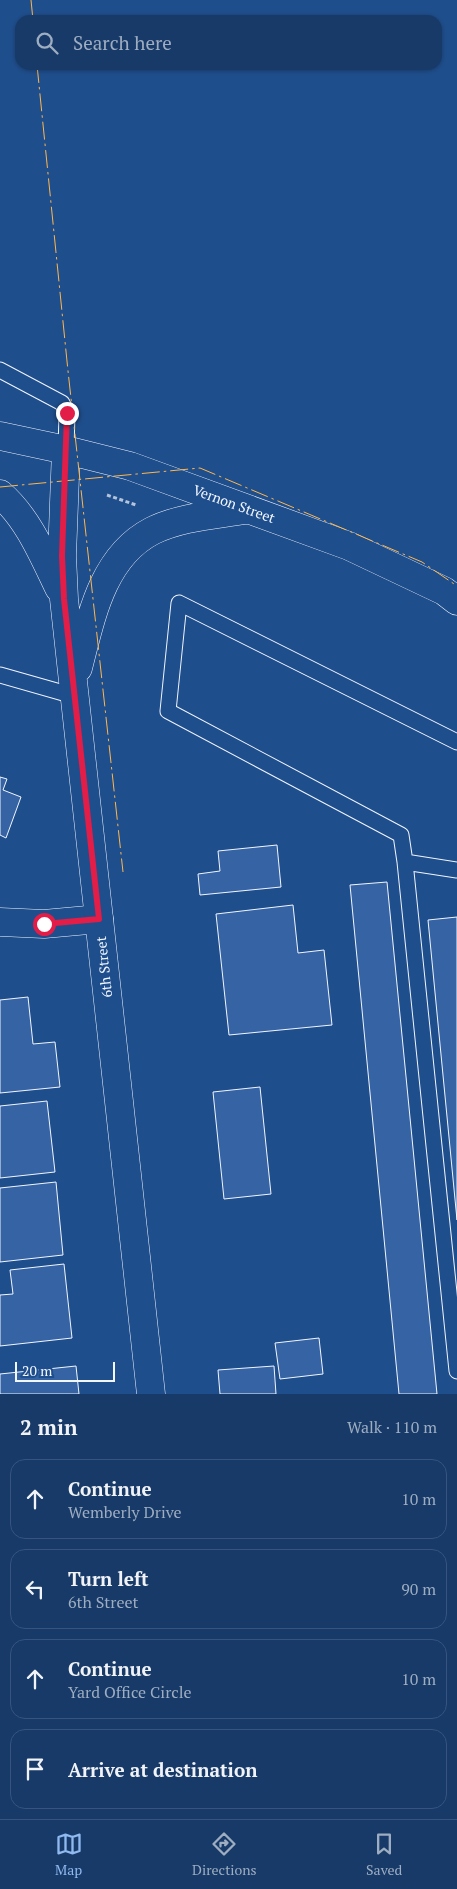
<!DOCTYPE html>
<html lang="en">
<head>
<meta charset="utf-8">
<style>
  :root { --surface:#173a69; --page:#20416f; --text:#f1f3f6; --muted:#9eadc0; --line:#36547d; --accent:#90b9f0 }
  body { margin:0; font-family:"PT Serif",serif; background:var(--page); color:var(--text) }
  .scale { position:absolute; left:15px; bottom:12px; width:100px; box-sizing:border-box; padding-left:5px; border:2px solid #f2f6ff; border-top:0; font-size:14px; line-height:18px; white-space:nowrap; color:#f2f6ff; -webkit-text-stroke:4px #1f4e8c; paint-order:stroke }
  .stop { position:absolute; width:15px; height:15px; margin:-11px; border:4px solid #e11d48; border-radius:50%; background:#fff }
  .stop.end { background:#e11d48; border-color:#fff; box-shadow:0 1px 5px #0008 }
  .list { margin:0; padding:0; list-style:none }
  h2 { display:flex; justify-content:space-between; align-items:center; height:65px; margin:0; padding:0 20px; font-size:21px }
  h2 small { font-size:16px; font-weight:400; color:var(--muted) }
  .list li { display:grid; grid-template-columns:32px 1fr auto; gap:15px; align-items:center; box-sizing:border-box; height:80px; margin:0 10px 10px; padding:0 10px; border:1px solid var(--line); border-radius:15px }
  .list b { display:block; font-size:19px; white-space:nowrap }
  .list p { margin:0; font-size:16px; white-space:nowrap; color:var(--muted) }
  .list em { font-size:16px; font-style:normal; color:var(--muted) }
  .icon { flex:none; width:28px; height:28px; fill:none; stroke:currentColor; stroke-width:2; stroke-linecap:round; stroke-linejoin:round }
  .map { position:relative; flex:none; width:457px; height:1394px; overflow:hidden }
  .search { position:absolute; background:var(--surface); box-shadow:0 1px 4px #0004; left:15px; right:15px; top:15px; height:55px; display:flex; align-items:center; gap:12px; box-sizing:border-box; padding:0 18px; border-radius:15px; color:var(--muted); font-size:19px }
  .sheet { height:425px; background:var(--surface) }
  nav { display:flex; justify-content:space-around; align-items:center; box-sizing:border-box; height:70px; border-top:1px solid var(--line); background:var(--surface); font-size:14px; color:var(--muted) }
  nav a { display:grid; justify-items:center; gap:2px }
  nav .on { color:var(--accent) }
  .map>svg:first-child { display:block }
</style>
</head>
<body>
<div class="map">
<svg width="457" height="1394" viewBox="0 0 457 1394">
  <rect width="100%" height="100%" fill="#1f4e8c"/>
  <path fill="#3563a3" stroke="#f2f6ff" d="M0,777L7,779L3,790L21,797L6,838L0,835Z
    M277,845L281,887L200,895L198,874L220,871L218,851Z
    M387,882L437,1394H399L350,885Z
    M293,905L298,953L324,950L332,1025L229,1035L216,914Z
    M457,917V1220L428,920Z
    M28,997L33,1044L55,1042L60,1087L0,1093V1000Z
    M260,1087L271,1194L224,1199L213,1092Z
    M47,1101L55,1172L0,1178V1106Z
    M56,1182L63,1255L0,1262V1188Z
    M64,1264L72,1338L0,1346V1295L13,1294L10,1270Z
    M319,1338L323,1374L280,1379L275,1343Z
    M76,1366L79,1394H0V1374Z
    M274,1366L276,1394H220L218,1370Z"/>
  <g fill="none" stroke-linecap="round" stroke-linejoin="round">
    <g stroke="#f2f6ff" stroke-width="17">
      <path id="lane" d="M0,370L62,403L67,413L66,450
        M0,675L74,696
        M405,862L401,835L168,711L179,603L457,742
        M457,870L405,862L457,1371"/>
    </g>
    <g stroke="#f2f6ff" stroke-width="29">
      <path id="street" d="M0,922L44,924L99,919"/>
    </g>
    <g stroke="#f2f6ff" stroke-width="29">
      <path id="secondary" d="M0,436L66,450L130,466L349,546L444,591L457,601
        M66,450L62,556L64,599L151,1394
        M0,494C28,518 43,555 59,588
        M78,668C91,618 102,557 152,531C180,517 214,515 245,510"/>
    </g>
    <path stroke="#b3c4dc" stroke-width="3" stroke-dasharray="4 2.5" stroke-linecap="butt" d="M107,495L136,505"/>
    <use href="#lane" stroke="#1f4e8c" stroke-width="15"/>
    <use href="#street" stroke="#1f4e8c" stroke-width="28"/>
    <use href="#secondary" stroke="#1f4e8c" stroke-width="28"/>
    <path stroke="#ffb74d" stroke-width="1" stroke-dasharray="18 4 2.5 4" stroke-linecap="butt" d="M31,0L33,20
      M37,65L68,371L123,872
      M0,487L200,468L422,562L457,586"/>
  </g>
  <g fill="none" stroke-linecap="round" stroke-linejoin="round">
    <path stroke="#e11d48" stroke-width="6" d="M44,924L99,919L64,599L62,556L67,413"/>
  </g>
  <g text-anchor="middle" stroke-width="4" stroke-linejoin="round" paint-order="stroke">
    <g font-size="14" fill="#f2f6ff" stroke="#1f4e8c">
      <text transform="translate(234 504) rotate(20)" y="5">Vernon Street</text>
      <text transform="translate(104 967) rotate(-96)" y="5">6th Street</text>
    </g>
  </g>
</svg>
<div class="scale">20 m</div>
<div class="stop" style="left:44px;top:924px"></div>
<div class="stop end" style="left:67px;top:413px"></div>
<div class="search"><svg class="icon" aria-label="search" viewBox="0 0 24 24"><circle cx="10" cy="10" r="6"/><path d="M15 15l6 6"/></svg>Search here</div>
</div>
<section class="sheet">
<h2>2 min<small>Walk · 110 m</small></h2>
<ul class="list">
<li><svg class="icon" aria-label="ahead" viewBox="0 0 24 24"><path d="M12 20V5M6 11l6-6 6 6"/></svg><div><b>Continue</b><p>Wemberly Drive</p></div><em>10 m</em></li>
<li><svg class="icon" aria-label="left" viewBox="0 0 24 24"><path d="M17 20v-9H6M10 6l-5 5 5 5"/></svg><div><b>Turn left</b><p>6th Street</p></div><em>90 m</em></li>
<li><svg class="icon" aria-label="ahead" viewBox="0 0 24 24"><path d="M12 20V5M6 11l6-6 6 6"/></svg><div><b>Continue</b><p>Yard Office Circle</p></div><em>10 m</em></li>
<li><svg class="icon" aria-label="arrive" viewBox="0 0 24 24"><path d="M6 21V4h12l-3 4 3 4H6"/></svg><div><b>Arrive at destination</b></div></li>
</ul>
</section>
<nav>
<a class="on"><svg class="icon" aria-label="map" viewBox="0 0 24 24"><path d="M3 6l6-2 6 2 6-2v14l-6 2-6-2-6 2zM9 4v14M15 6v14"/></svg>Map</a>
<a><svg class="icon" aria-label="directions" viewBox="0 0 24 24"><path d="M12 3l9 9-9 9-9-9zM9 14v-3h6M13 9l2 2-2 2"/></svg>Directions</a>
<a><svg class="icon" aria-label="saved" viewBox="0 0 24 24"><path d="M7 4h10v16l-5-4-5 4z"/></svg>Saved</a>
</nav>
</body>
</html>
